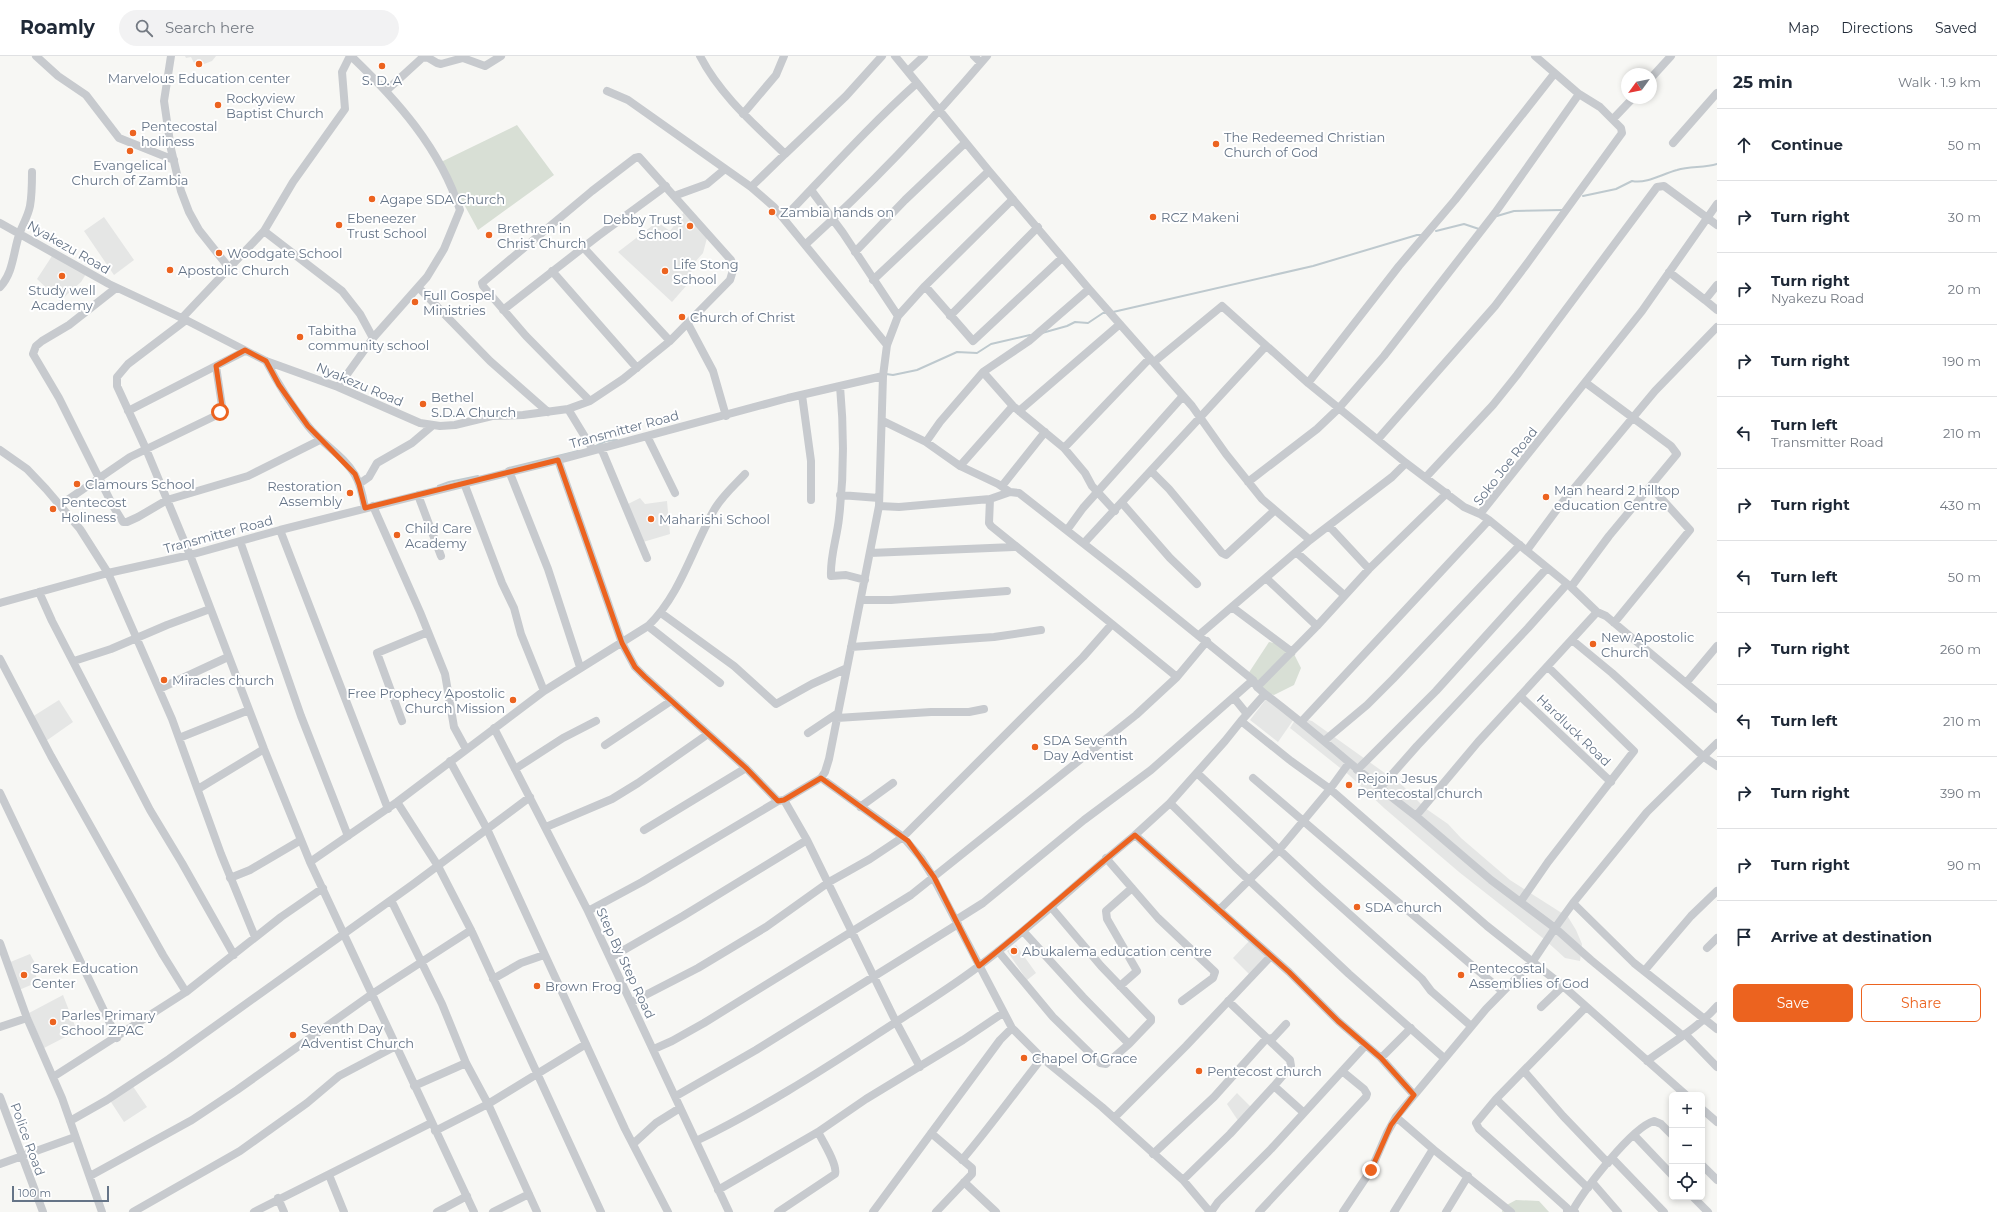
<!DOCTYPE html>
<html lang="en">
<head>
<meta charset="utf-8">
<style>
  :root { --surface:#fff; --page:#f2f2f3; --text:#1f2937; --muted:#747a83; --line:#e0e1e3; --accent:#ec631f }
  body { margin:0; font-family:Montserrat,sans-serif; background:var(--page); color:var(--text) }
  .controls { position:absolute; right:12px; bottom:12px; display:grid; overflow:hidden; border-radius:6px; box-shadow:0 2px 6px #0003 }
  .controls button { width:36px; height:36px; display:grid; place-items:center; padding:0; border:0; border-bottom:1px solid var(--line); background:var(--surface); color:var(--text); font:20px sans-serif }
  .compass { position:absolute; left:1621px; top:12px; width:36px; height:36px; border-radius:50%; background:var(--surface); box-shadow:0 2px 6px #0003; rotate:237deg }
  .scale { position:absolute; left:12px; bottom:10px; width:97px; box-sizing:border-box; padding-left:4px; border:2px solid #657487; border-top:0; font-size:11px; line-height:14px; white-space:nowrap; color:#657487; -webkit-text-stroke:3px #fff; paint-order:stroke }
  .stop { position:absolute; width:12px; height:12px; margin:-9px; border:3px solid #ec631f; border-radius:50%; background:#fff }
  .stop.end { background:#ec631f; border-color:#fff; box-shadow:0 1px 4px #0008 }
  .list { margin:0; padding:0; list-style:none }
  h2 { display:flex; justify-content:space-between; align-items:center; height:52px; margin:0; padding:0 16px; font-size:17px }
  h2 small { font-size:13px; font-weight:400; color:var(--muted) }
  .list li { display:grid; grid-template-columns:26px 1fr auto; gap:12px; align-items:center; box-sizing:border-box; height:72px; padding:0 16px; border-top:1px solid var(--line) }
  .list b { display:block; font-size:15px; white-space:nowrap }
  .list p { margin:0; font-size:13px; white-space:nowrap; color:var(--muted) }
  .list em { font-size:13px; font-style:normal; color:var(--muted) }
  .actions { display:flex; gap:8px; padding:12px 16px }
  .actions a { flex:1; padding:9px 0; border:1px solid var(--accent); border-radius:6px; text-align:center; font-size:14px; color:var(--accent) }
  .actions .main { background:var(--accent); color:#fff }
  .icon { flex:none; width:22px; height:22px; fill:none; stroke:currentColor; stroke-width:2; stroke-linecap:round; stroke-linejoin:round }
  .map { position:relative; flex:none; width:1717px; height:1156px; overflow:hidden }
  header { display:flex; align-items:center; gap:24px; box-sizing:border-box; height:56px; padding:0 20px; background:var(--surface); border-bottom:1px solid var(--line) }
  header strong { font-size:19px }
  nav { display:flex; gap:22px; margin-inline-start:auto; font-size:14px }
  .search { width:280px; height:36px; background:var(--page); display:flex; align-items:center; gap:10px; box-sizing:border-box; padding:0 14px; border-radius:22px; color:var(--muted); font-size:15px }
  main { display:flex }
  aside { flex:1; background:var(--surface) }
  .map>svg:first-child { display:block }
</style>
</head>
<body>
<header>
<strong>Roamly</strong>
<div class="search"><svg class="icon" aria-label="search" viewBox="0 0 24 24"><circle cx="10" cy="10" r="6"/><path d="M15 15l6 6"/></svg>Search here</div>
<nav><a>Map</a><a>Directions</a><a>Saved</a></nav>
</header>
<main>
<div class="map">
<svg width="1717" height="1156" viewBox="0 0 1717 1156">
  <rect width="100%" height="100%" fill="#f7f7f4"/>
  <path fill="#e5e6e5" d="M185,0H216L212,5L196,11L191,1L186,2Z
    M685,155L707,182L703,197L695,206L686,230L672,246L618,196L657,166L670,175Z
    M104,161L134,204L114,219L84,175Z
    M52,200L86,218L81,226L60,245L37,223Z
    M640,442L645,448L667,445L670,478L643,486L628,448Z
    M1267,642L1294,663L1278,686L1250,664Z
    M59,644L73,666L46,685L32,661Z
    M1297,661L1312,665L1403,730L1425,752L1448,768L1461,782L1510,824L1568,861L1576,874L1582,888L1580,905L1565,902L1544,883L1459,816L1384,752L1349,719L1290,672Z
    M1250,884L1269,900L1251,920L1233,902Z
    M1016,889L1036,917L1027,924L1007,895Z
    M30,898L36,909L33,911L38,926L19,934L8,907Z
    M63,939L77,975L44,992L29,957Z
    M132,1029L147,1051L124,1066L109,1043Z
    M1237,1037L1252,1052L1239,1066L1227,1048Z"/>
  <path fill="#d8dfd5" d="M517,69L554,119L478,174L441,106Z
    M1269,586L1290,590L1301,612L1294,629L1274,639L1257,634L1248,618Z
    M1516,1144L1539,1145L1549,1156H1502L1503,1151Z"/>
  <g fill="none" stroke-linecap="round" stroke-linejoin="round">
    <path stroke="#bec9ce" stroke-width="2" d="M1583,140L1616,133L1632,125C1647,128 1662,118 1677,114C1690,110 1704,112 1717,108
      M1497,160L1514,155L1563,154
      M1436,175L1464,168L1479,173
      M1113,256L1313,210L1417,179H1422
      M1042,277L1067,270L1075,266L1088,267L1103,257H1107
      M886,318L893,319L917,314L957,296L977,297L991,288L1030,279
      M594,391L606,385L617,384
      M509,412L578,395
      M438,430L449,426L478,420"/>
    <path stroke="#c7cace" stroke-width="8" d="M36,0L58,20L86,39L119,82L174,104
      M171,0L164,45L171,93L181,135L189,156L199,174L230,213
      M700,0C720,39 754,68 785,98L751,131
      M895,0L989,115L1089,233L1192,350L1226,398L1262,443L1310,484L1392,421L1406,407
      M974,0L981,7
      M908,15L924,0
      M1651,22L1671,0
      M387,34L422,2L427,1L437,7L441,8L463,2L485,10L501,0
      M607,35L628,44L751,131L774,151L887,289
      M743,58L776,19L784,0
      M1613,63L1633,42
      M1673,87L1717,37
      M785,98L846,40L882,0
      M811,134L843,177L898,260
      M674,140L707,128L725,113
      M784,162C828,116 870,69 917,27
      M0,167L109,228L186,264L266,305L338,331L420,367L440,370L455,369L492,360L523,359L568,353L590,345L623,323L670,285L730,224L734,211L731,204L639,101L635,102L592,135L482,227L483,230L526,280L590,345
      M264,175L342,235L360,258L373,282
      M806,188C870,130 931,66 987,0
      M583,191L670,285
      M855,196L905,144L965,87
      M552,215L637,312
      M1669,216L1705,244L1717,229
      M873,224L989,115
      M925,230L973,285L1062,202
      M0,231C14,216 13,195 20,176C23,168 28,160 30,150C32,139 32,127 32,116
      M116,232L69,269L42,285L36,290L33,298L59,342L113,450L123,466H127L138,461L167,444L248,420L320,384
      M419,232L490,305L548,356
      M1089,233L1029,285L983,316L1013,350L1064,392L1085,417L1092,430L1115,455
      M1705,244L1717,254
      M503,254L598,180L666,130
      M950,260L1038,171
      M182,262L264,175L293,126L345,53L342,16L350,0
      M186,264L128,308L117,321V330L146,393L190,499L264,693L310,806L474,1156
      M688,268L713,315L726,360
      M266,305C278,328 292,350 308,370C322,388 344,400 355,419C361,429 363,441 365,452
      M1154,306L1222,250L1308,327L1406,407L1464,451L1480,458
      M1308,327L1399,210L1455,144L1554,18
      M840,330C844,373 844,419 839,462C837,482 830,500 831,520L846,519L865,524
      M338,331L373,282L427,221L444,193L460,154C440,92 397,44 351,0
      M802,339L811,405V444
      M568,353L593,394
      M128,355L245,295
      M1019,355L1120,268
      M883,365L926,386L960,410L998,428L1010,436
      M647,380L675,437
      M1378,383L1495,250L1526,209L1622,77L1621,72L1600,51L1579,38
      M926,386L940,366L983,316
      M601,392L647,502
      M1064,392L1150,302
      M0,394L27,413L46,433L80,473L108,517L172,663L221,798L255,881
      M558,404L622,587L635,611L645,621L746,712L778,745L784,744L821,722L903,781L921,802L933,821L1012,972L1042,1002L1102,1051L1183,1124L1210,1156
      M960,410L1013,350
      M509,415L548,513L580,611
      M1151,415L1169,433L1222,497L1226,499L1274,455
      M1426,421L1493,349L1517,319L1657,131L1664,130L1717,169
      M1248,426L1317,373L1339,352L1384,300L1495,157L1579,38L1535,0
      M464,427L502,527L514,552L521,578L544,635
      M359,428L369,421L377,407L412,387L432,370
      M1002,430L1045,376
      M418,439L441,500
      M840,439L879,442
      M990,443L989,467L991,470L1112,568
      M1122,447L1170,502L1197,528L1196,527
      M60,449L130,401L215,360L220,356L222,350L216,310
      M373,450L420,556L445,618L454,671L466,693
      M879,450L899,451L990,443L1010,436L1019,437L1125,520L1253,624
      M1489,464L1571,531L1597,556L1606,560L1686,627L1717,590
      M1329,470L1369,513
      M280,474L388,753
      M1067,474L1083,452L1183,340
      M240,485L301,660L348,780
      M1084,487L1266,290
      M1527,494L1561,448L1655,335L1717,271
      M1296,496L1344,539
      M870,497L1014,491
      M1266,522L1317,570
      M1571,531L1609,480L1677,398L1671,390L1586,327
      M39,536L52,565L150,754L182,807L234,899
      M861,544H891L1007,535
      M0,547L108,517L190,499L280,474L558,404L788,342L883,320
      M1232,551L1292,596
      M661,557L734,610L776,648L812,628L845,613
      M1614,567L1690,474L1651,431
      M648,570L720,627
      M1199,579L1310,484
      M1572,584L1612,617L1704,701L1717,710
      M851,591L994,581L1041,574
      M0,603L51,700L163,899L186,936
      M74,605L111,593L167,569L210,553
      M1686,627L1717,653
      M1257,631L1265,638L1241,665L1291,705L1330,733L1487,870L1563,930L1686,1039
      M159,633L228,601
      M1265,638C1317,677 1364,721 1416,760L1478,686L1597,556
      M1520,640L1611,726
      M1234,642L1247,658
      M837,662L931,656H969L984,653
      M402,665L377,597L428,576
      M1241,665L1225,685L1170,747L1235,811L1349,918L1444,1002
      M1302,665L1489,464L1480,458L1642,255L1717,148
      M494,672L588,855L729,1156
      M808,677L838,657
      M179,682L249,654
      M1324,685L1367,649L1393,623L1520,489
      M1717,687L1647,756L1573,847L1634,907L1717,973
      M605,689L671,645
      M450,705L487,773L625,1073L668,1156
      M1349,707L1330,733L1279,794L1219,854L1289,916L1338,965L1381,1002L1414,1039
      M515,713L563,682L596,665
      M1357,714L1436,635L1547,512
      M1197,717L1319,831L1422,923L1431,935L1471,970
      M821,722L825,716L829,703L879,450L883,320L887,289L898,260L925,230L1013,143
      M1253,722L1502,935
      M1380,732L1417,690L1528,572L1567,528
      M198,733L264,693
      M0,737L117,982
      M784,744L807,784L896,966L920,1011
      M397,746L438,810L471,874L601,1156
      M1170,747L1135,779L1219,854
      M860,751L893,727
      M1416,760L1491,824L1555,872L1533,905L1486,953L1396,1061L1433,1093L1511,1156
      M546,771L612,743L638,727L708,678
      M644,774L746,712
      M1106,802L1158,862L1215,916L1213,922L1182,945
      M310,806L397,746L544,635L648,570C680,539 692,494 713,456C720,442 734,430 745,418
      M230,822L250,814L301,784
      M391,844L442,948L466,1007L488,1048L537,1156
      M1521,845L1548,806L1634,695L1548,611
      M1573,847L1555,872L1591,904L1682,979
      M588,855L642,826L778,745
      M956,864L983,847L1084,764L1151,714L1253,624L1257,631L1317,570L1369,513L1447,437
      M1023,875L1083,941L1129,988L1151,965V962L1101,910L1051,851
      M0,887L27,962L62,1042L102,1156
      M1707,892L1717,882
      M998,895L1053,961L1100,1007L1106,1008L1129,988
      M610,902L683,860L807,784
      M1645,914L1691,860L1717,835
      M493,923L521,907L544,899
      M1120,930L1137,915L1107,863L1106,855L1132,832
      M1228,945L1290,1004L1291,1010L1274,1030L1303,1056
      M632,946L698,912L766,871L829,826L870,803L903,781L1083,601L1112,568L1177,621
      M1541,951L1563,930
      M0,971L27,962
      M1685,978L1717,1011
      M654,993L672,985L704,967L911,839L1136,659L1177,621L1207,585
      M1381,1002L1411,972
      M1647,1005C1671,987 1697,973 1717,950
      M1524,1015L1563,1060L1608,1107
      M53,1021L186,936L281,861L323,832
      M414,1030L466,1007
      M676,1040L756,994L958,868
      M0,1041L43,1156
      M1496,1043L1588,1132
      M1702,1053L1717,1066
      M1114,1062L1186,990L1271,900
      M70,1065L107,1044L169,1003L412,829L530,741
      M435,1075L488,1048L586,988
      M931,1077L972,1112V1118L936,1156
      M1634,1079L1672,1119
      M696,1085C758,1055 818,1017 876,979C911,956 946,935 979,910C1034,869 1082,822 1135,779
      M633,1088L656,1067L680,1052
      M1153,1098L1214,1041L1266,983L1273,982L1286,968
      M1612,1102L1664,1156
      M962,1104C990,1071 1015,1036 1042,1002
      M0,1108L75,1081
      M1702,1109L1717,1124
      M329,1119L344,1156
      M90,1120L192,1064L237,1034L372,938L471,874
      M1183,1124L1230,1078L1274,1030
      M964,1126L996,1156
      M1592,1126L1618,1156
      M718,1134L818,1076L866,1043L963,984L1003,957
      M1693,1141L1708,1156
      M278,1142L284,1156
      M1573,1154C1585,1133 1631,1072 1654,1065L1661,1068L1672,1079
      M133,1156L240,1095L307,1047L339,1020L396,990
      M254,1156L431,1067
      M437,1156L467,1140
      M493,1156L529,1138
      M778,1156L835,1118C838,1109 822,1084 818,1076
      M873,1156L1000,984L1012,972
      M1211,1156L1218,1146L1271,1093L1365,990
      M1259,1156L1366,1041L1367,1038L1364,1033L1342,1015
      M1343,1156L1371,1114L1387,1077L1396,1061
      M1394,1156L1433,1093
      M1446,1156L1468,1120
      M1575,1156L1571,1154L1567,1155V1152L1479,1073L1476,1067L1496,1043L1586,951"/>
  </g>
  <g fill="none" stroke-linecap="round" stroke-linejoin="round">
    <path stroke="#ec631f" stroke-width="5" d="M220,356L222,350L216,310L245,294L266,305L279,329L308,370L355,418L359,428L365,452L558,404L622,587L635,611L645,621L746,712L778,745L784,744L821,722L908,785L934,821L979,910C1032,868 1082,822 1135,779L1289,916L1338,965L1381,1002L1414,1039L1391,1069L1371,1114"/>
  </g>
  <g fill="#ec631f" stroke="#fff" stroke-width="1.5">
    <circle cx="199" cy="8" r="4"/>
    <circle cx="382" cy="10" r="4"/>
    <circle cx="218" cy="49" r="4"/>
    <circle cx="133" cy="77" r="4"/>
    <circle cx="1216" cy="88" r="4"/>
    <circle cx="130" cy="95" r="4"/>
    <circle cx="372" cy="143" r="4"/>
    <circle cx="772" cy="156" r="4"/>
    <circle cx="1153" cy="161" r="4"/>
    <circle cx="339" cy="169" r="4"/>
    <circle cx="690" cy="170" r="4"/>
    <circle cx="489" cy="179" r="4"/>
    <circle cx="219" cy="197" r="4"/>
    <circle cx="170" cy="214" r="4"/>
    <circle cx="665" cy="215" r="4"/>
    <circle cx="62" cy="220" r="4"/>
    <circle cx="415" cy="246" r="4"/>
    <circle cx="682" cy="261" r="4"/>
    <circle cx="300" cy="281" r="4"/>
    <circle cx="423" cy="348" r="4"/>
    <circle cx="77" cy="428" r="4"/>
    <circle cx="350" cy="437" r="4"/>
    <circle cx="1546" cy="441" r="4"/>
    <circle cx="53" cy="453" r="4"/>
    <circle cx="651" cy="463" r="4"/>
    <circle cx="397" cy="479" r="4"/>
    <circle cx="1593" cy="588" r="4"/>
    <circle cx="164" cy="624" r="4"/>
    <circle cx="513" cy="644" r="4"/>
    <circle cx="1035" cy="691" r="4"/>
    <circle cx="1349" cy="729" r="4"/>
    <circle cx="1357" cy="851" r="4"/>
    <circle cx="1014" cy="895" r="4"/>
    <circle cx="24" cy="919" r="4"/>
    <circle cx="1461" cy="919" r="4"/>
    <circle cx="537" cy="930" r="4"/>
    <circle cx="53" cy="966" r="4"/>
    <circle cx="293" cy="979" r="4"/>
    <circle cx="1024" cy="1002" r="4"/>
    <circle cx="1199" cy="1015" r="4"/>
  </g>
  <g text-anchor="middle" stroke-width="4" stroke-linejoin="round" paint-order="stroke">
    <g font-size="13" fill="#657487" stroke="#fff" text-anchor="start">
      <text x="199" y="27" text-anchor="middle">Marvelous Education center</text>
      <text x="382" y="29" text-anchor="middle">S. D. A</text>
      <text x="226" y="47">Rockyview<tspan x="226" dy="15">Baptist Church</tspan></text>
      <text x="141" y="75">Pentecostal<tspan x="141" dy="15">holiness</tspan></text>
      <text x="1224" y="86">The Redeemed Christian<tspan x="1224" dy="15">Church of God</tspan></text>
      <text x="130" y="114" text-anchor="middle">Evangelical<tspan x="130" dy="15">Church of Zambia</tspan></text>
      <text x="380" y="148">Agape SDA Church</text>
      <text x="780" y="161">Zambia hands on</text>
      <text x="1161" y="166">RCZ Makeni</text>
      <text x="347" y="167">Ebeneezer<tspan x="347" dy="15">Trust School</tspan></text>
      <text x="682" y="168" text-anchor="end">Debby Trust<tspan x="682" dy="15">School</tspan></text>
      <text x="497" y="177">Brethren in<tspan x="497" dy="15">Christ Church</tspan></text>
      <text x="227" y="202">Woodgate School</text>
      <text x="673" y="213">Life Stong<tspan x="673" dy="15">School</tspan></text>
      <text x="178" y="219">Apostolic Church</text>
      <text x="62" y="239" text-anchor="middle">Study well<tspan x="62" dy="15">Academy</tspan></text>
      <text x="423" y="244">Full Gospel<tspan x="423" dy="15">Ministries</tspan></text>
      <text x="690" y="266">Church of Christ</text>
      <text x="308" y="279">Tabitha<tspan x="308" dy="15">community school</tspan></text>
      <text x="431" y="346">Bethel<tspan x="431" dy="15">S.D.A Church</tspan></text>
      <text x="85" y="433">Clamours School</text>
      <text x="342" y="435" text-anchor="end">Restoration<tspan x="342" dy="15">Assembly</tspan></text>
      <text x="1554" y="439">Man heard 2 hilltop<tspan x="1554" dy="15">education Centre</tspan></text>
      <text x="61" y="451">Pentecost<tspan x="61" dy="15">Holiness</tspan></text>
      <text x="659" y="468">Maharishi School</text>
      <text x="405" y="477">Child Care<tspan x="405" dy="15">Academy</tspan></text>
      <text x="1601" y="586">New Apostolic<tspan x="1601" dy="15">Church</tspan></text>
      <text x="172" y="629">Miracles church</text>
      <text x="505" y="642" text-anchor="end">Free Prophecy Apostolic<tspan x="505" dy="15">Church Mission</tspan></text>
      <text x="1043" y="689">SDA Seventh<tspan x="1043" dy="15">Day Adventist</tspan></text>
      <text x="1357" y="727">Rejoin Jesus<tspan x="1357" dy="15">Pentecostal church</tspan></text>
      <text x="1365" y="856">SDA church</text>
      <text x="1022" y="900">Abukalema education centre</text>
      <text x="32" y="917">Sarek Education<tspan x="32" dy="15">Center</tspan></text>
      <text x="1469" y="917">Pentecostal<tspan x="1469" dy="15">Assemblies of God</tspan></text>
      <text x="545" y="935">Brown Frog</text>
      <text x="61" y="964">Parles Primary<tspan x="61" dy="15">School ZPAC</tspan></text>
      <text x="301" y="977">Seventh Day<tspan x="301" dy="15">Adventist Church</tspan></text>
      <text x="1032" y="1007">Chapel Of Grace</text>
      <text x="1207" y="1020">Pentecost church</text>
    </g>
    <g font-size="13" fill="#657487" stroke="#fff">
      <text transform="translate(69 191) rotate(30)" y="5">Nyakezu Road</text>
      <text transform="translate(360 328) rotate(23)" y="5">Nyakezu Road</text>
      <text transform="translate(624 373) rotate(-15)" y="5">Transmitter Road</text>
      <text transform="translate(1505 410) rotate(-52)" y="5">Soko Joe Road</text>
      <text transform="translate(218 478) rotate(-15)" y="5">Transmitter Road</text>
      <text transform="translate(1574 674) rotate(44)" y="5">Hardluck Road</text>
      <text transform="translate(626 907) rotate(65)" y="5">Step By Step Road</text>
      <text transform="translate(28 1083) rotate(70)" y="5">Police Road</text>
    </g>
  </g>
</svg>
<div class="controls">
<button>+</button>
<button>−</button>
<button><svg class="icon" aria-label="locate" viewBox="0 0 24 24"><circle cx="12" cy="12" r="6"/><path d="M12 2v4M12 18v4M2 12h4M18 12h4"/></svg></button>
</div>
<svg class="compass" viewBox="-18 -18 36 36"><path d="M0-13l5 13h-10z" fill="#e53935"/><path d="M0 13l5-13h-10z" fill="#747a83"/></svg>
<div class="scale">100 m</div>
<div class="stop" style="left:220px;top:356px"></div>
<div class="stop end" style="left:1371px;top:1114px"></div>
</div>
<aside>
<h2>25 min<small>Walk · 1.9 km</small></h2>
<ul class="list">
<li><svg class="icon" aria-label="ahead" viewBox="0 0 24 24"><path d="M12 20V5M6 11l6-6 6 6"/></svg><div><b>Continue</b></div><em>50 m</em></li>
<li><svg class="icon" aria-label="right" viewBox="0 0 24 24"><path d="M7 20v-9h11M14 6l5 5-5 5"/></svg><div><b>Turn right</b></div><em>30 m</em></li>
<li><svg class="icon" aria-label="right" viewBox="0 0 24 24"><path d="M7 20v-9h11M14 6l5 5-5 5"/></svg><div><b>Turn right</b><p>Nyakezu Road</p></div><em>20 m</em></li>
<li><svg class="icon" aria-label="right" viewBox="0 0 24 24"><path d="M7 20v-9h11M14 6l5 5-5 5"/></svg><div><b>Turn right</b></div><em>190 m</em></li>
<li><svg class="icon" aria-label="left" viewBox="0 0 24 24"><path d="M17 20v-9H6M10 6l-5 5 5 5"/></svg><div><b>Turn left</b><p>Transmitter Road</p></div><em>210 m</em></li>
<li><svg class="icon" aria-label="right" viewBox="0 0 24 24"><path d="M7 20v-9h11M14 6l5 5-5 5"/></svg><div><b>Turn right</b></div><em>430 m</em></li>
<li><svg class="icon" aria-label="left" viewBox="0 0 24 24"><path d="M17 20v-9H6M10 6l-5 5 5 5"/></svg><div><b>Turn left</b></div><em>50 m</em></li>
<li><svg class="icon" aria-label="right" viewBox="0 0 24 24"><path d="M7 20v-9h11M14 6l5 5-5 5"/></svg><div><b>Turn right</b></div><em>260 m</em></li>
<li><svg class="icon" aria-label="left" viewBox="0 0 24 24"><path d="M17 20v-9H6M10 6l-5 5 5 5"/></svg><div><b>Turn left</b></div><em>210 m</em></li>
<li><svg class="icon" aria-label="right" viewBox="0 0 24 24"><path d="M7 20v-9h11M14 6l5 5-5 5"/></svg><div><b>Turn right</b></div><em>390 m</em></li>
<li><svg class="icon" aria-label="right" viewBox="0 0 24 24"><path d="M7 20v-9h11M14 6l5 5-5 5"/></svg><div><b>Turn right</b></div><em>90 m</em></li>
<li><svg class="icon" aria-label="arrive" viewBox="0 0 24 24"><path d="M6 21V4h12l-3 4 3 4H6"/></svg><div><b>Arrive at destination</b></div></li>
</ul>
<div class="actions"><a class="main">Save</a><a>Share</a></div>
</aside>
</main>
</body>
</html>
